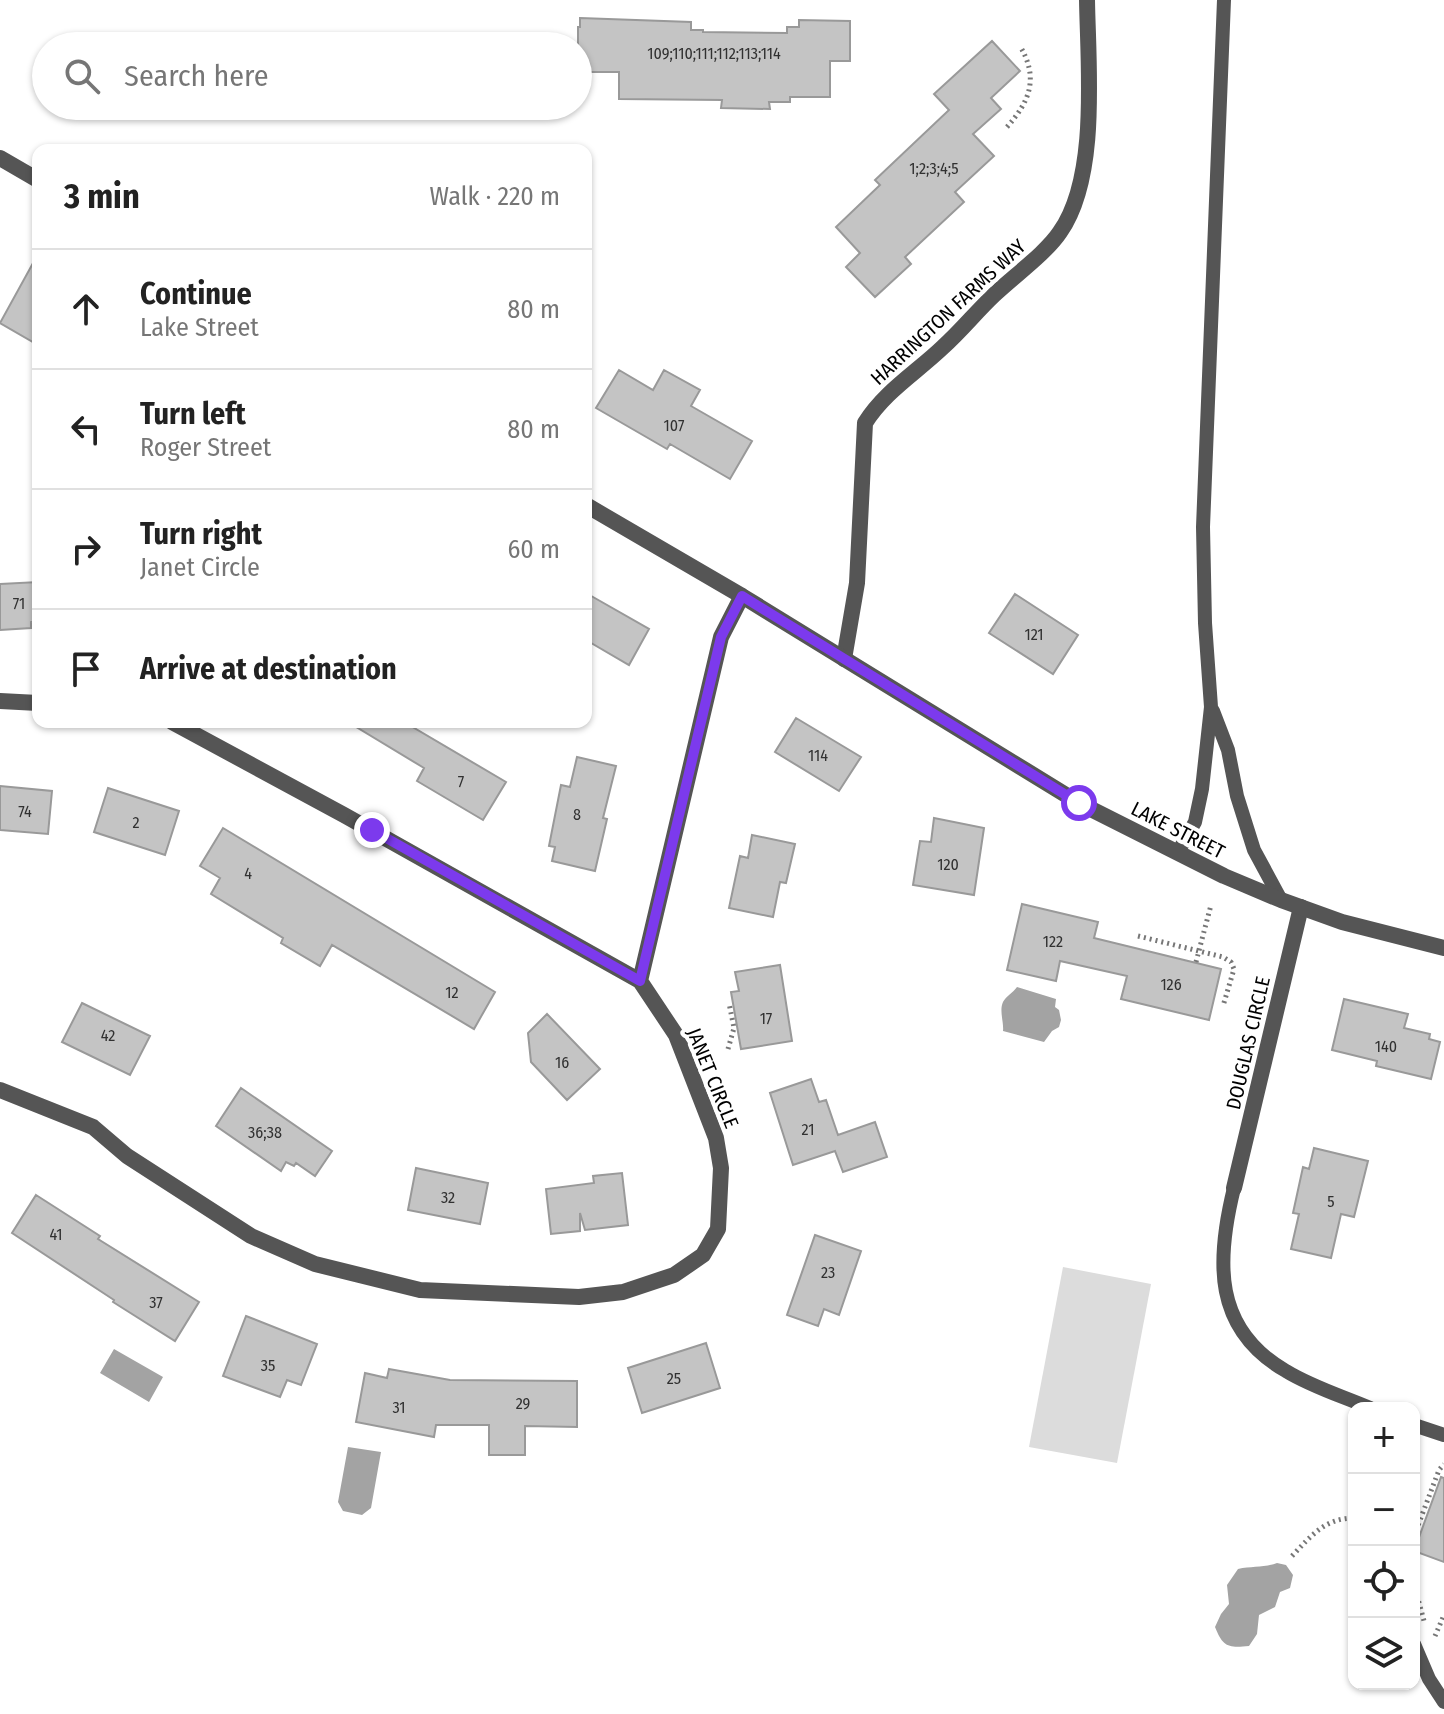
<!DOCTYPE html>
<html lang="en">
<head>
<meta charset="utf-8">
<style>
  :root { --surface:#fff; --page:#f2f2f2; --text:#222; --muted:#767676; --line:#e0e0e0 }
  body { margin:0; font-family:"Fira Sans Condensed",sans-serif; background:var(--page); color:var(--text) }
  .controls { position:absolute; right:24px; bottom:24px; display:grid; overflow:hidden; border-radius:16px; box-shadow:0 2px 6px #0004 }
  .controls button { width:72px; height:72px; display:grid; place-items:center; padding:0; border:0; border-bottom:2px solid var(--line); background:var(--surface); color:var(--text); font:40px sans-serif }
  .stop { position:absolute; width:24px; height:24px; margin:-18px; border:6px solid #7c3aed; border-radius:50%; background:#fff }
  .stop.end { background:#7c3aed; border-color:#fff; box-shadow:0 2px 8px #0008 }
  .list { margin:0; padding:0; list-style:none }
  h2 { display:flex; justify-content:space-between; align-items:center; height:104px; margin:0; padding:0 32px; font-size:34px }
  h2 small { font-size:26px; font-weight:400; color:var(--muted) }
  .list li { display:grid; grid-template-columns:52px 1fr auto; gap:24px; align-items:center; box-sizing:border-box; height:120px; padding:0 32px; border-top:2px solid var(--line) }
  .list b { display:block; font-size:30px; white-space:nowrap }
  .list p { margin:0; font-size:26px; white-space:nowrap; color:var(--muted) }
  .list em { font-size:26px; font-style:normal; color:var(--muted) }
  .icon { flex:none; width:44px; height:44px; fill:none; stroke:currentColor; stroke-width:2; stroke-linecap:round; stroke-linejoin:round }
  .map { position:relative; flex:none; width:1444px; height:1714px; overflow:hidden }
  .search { position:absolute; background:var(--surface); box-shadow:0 2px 6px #0004; left:32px; top:32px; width:560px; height:88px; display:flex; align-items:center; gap:20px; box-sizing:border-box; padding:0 28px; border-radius:44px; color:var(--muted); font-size:30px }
  .panel { position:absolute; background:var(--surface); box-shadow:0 2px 6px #0004; left:32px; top:144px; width:560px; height:584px; border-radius:16px }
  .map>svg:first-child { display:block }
</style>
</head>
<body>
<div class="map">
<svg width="1444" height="1714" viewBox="0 0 1444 1714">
  <rect width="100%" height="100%" fill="#fff"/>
  <path fill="#dcdcdc" d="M1063,1267L1151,1284L1117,1463L1029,1447Z"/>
  <path fill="#a3a3a3" d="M1017,987L1056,999L1055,1007L1059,1010L1061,1020L1059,1027L1052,1031L1044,1042L1003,1031C1004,1022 999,1011 1003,1002C1006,996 1013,993 1017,987Z
    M114,1349L163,1377L149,1402L100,1373Z
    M348,1447L381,1452L371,1508L362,1515L343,1511L338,1502Z
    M1277,1563L1286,1565L1293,1575L1290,1588L1280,1592L1275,1607L1259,1615L1257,1634L1249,1646C1228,1648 1223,1647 1215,1627L1221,1614L1229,1604L1227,1585L1238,1569C1252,1566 1264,1568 1277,1563Z"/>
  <path fill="#c4c4c4" stroke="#999" stroke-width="2" d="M580,18L691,22V30H703V32L787,33V27H799V20L850,21V61H830V97H790V102H769L770,109L721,108L722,100L619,99V72H583L582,67H578V27H580Z
    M992,41L1020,71L991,98L1001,109L973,134L994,156L955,192L964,202L905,257L911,264L875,297L846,267L860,253L836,227L880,185L875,180L949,110L934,94Z
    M38,254V345L0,323Z
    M619,370L653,390L664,370L700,390L691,406L752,441L730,479L670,444L667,449L596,408Z
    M38,582V621L31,622V628L0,630V584Z
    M586,593L649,629L629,665L586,640Z
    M1015,594L1078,635L1053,674L989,633Z
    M796,718L861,757L839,791L775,752Z
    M348,722H404L506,782L483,820L417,781L424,768Z
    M577,757L616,766L603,818L607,819L595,871L552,861L555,847L549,846L561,785L570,787Z
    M0,786L52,791L48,834L0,830Z
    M108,788L179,811L165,855L94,832Z
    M934,818L984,828L974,895L913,885L920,841L931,842Z
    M223,828L495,992L474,1029L332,945L320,966L281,943L283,938L211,894L220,878L200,866Z
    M752,835L795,844L786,883L780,882L773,917L729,908L740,856L748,858Z
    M1022,904L1098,922L1094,938L1221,969L1209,1020L1121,999L1127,976L1060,961L1056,981L1007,970Z
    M780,965L792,1041L741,1049L731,992L739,991L735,972Z
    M1344,999L1408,1014L1404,1028L1430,1034L1429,1039L1440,1042L1431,1079L1376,1066L1377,1061L1332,1050Z
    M82,1003L150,1036L130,1075L62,1042Z
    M547,1014L600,1069L567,1100L531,1062L528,1033Z
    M811,1079L819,1102L826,1100L838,1135L875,1122L887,1157L843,1172L835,1151L793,1165L770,1093Z
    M241,1088L332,1151L315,1176L296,1163L294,1166L286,1162L281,1171L216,1126Z
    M1314,1148L1368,1161L1354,1217L1341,1214L1331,1258L1291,1249L1299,1214L1293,1213L1303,1167L1309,1169Z
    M416,1168L488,1183L480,1224L408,1210Z
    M622,1173L628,1225L585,1230L580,1213V1231L551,1234L546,1189L594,1183L593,1176Z
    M36,1195L100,1236L98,1239L199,1302L175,1341L113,1302L114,1300L12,1233Z
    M815,1235L861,1251L839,1315L824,1309L818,1326L787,1315Z
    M246,1316L317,1344L301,1385L287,1380L280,1397L223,1376Z
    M706,1343L720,1388L642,1413L628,1368Z
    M389,1369L450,1380L577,1381V1427L525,1426V1455H489V1425H436L434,1437L356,1422L365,1373L387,1378Z
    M1441,1477L1444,1478V1562L1414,1551Z"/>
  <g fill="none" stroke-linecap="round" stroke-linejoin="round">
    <path stroke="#777" stroke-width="5" stroke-dasharray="2 4" stroke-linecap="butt" d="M1007,127C1030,101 1039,78 1020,46
      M1138,936L1223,957L1231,962L1234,969L1223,1006
      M1196,962L1211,905
      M728,1049L734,1028L729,1003
      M1414,1536L1439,1470L1444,1464
      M1292,1556C1311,1536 1325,1518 1354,1518
      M1414,1584L1424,1621
      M1435,1636L1444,1615"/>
    <path stroke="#555" stroke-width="14" d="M1213,711L1228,750L1237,796L1254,850L1281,900
      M1178,852L1195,822L1202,789L1211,707L1205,623L1203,527L1224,0
      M1234,1188C1216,1261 1213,1329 1286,1371C1312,1387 1342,1396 1370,1408
      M1414,1425L1444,1435
      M1414,1644L1429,1679L1444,1702"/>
    <path stroke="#555" stroke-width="16" d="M844,659L857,583L865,423C884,392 917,372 943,347C961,331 976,312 994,295C1014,276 1046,253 1060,232C1099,177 1088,66 1087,0
      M0,701L38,703
      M640,981L721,637L742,596
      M0,1090L93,1127L127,1156L251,1236L315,1264L420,1290L579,1297L623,1292L674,1275L703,1255L718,1229L721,1168L716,1138L676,1035L640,981L344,815L172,722
      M1234,1188L1301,907"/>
    <path stroke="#555" stroke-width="16" d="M0,158L38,180
      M586,505L742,596L1079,803L1224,876L1281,900L1342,922L1444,948"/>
  </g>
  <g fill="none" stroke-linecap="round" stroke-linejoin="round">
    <path stroke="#7c3aed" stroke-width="10" d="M372,830L640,981L721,637L742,596L1079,803"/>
  </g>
  <g text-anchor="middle" stroke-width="8" stroke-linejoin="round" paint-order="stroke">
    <g font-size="16" fill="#313131">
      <text x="714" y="59">109;110;111;112;113;114</text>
      <text x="934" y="174">1;2;3;4;5</text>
      <text x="674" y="431">107</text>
      <text x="19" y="609">71</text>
      <text x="1034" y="640">121</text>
      <text x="818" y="761">114</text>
      <text x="461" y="787">7</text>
      <text x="25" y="817">74</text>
      <text x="577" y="820">8</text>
      <text x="136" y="828">2</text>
      <text x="948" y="870">120</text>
      <text x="248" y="879">4</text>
      <text x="1053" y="947">122</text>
      <text x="1171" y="990">126</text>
      <text x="452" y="998">12</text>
      <text x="766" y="1024">17</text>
      <text x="108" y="1041">42</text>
      <text x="1386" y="1052">140</text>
      <text x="562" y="1068">16</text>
      <text x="808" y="1135">21</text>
      <text x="265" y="1138">36;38</text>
      <text x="448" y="1203">32</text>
      <text x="1331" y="1207">5</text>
      <text x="56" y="1240">41</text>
      <text x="828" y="1278">23</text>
      <text x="156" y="1308">37</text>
      <text x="268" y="1371">35</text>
      <text x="674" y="1384">25</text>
      <text x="523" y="1409">29</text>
      <text x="399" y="1413">31</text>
    </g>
    <g font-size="20" fill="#000" stroke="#fff">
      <text transform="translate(948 312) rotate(-43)" y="7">HARRINGTON FARMS WAY</text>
      <text transform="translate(1178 830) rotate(27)" y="7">LAKE STREET</text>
      <text transform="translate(1248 1043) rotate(-77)" y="7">DOUGLAS CIRCLE</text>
      <text transform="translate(713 1078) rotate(68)" y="7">JANET CIRCLE</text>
    </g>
  </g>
</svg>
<div class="controls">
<button>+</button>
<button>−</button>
<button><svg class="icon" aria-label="locate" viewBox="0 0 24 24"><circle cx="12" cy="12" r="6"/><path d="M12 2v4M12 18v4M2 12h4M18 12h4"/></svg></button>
<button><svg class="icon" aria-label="layers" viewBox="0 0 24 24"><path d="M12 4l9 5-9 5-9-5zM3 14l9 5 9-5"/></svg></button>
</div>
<div class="stop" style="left:1079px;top:803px"></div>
<div class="stop end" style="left:372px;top:830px"></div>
<div class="search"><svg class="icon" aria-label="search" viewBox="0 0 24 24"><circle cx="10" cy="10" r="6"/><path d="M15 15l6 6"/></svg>Search here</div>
<section class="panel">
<h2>3 min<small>Walk · 220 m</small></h2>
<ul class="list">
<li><svg class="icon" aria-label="ahead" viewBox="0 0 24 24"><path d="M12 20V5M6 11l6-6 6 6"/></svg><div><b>Continue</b><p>Lake Street</p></div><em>80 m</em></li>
<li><svg class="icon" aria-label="left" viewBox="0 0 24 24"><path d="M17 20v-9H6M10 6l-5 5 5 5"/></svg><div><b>Turn left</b><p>Roger Street</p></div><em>80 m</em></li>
<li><svg class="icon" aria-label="right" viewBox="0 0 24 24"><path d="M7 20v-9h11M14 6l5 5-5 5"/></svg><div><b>Turn right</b><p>Janet Circle</p></div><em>60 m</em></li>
<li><svg class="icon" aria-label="arrive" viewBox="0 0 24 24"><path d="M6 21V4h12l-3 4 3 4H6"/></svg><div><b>Arrive at destination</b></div></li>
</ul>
</section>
</div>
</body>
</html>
